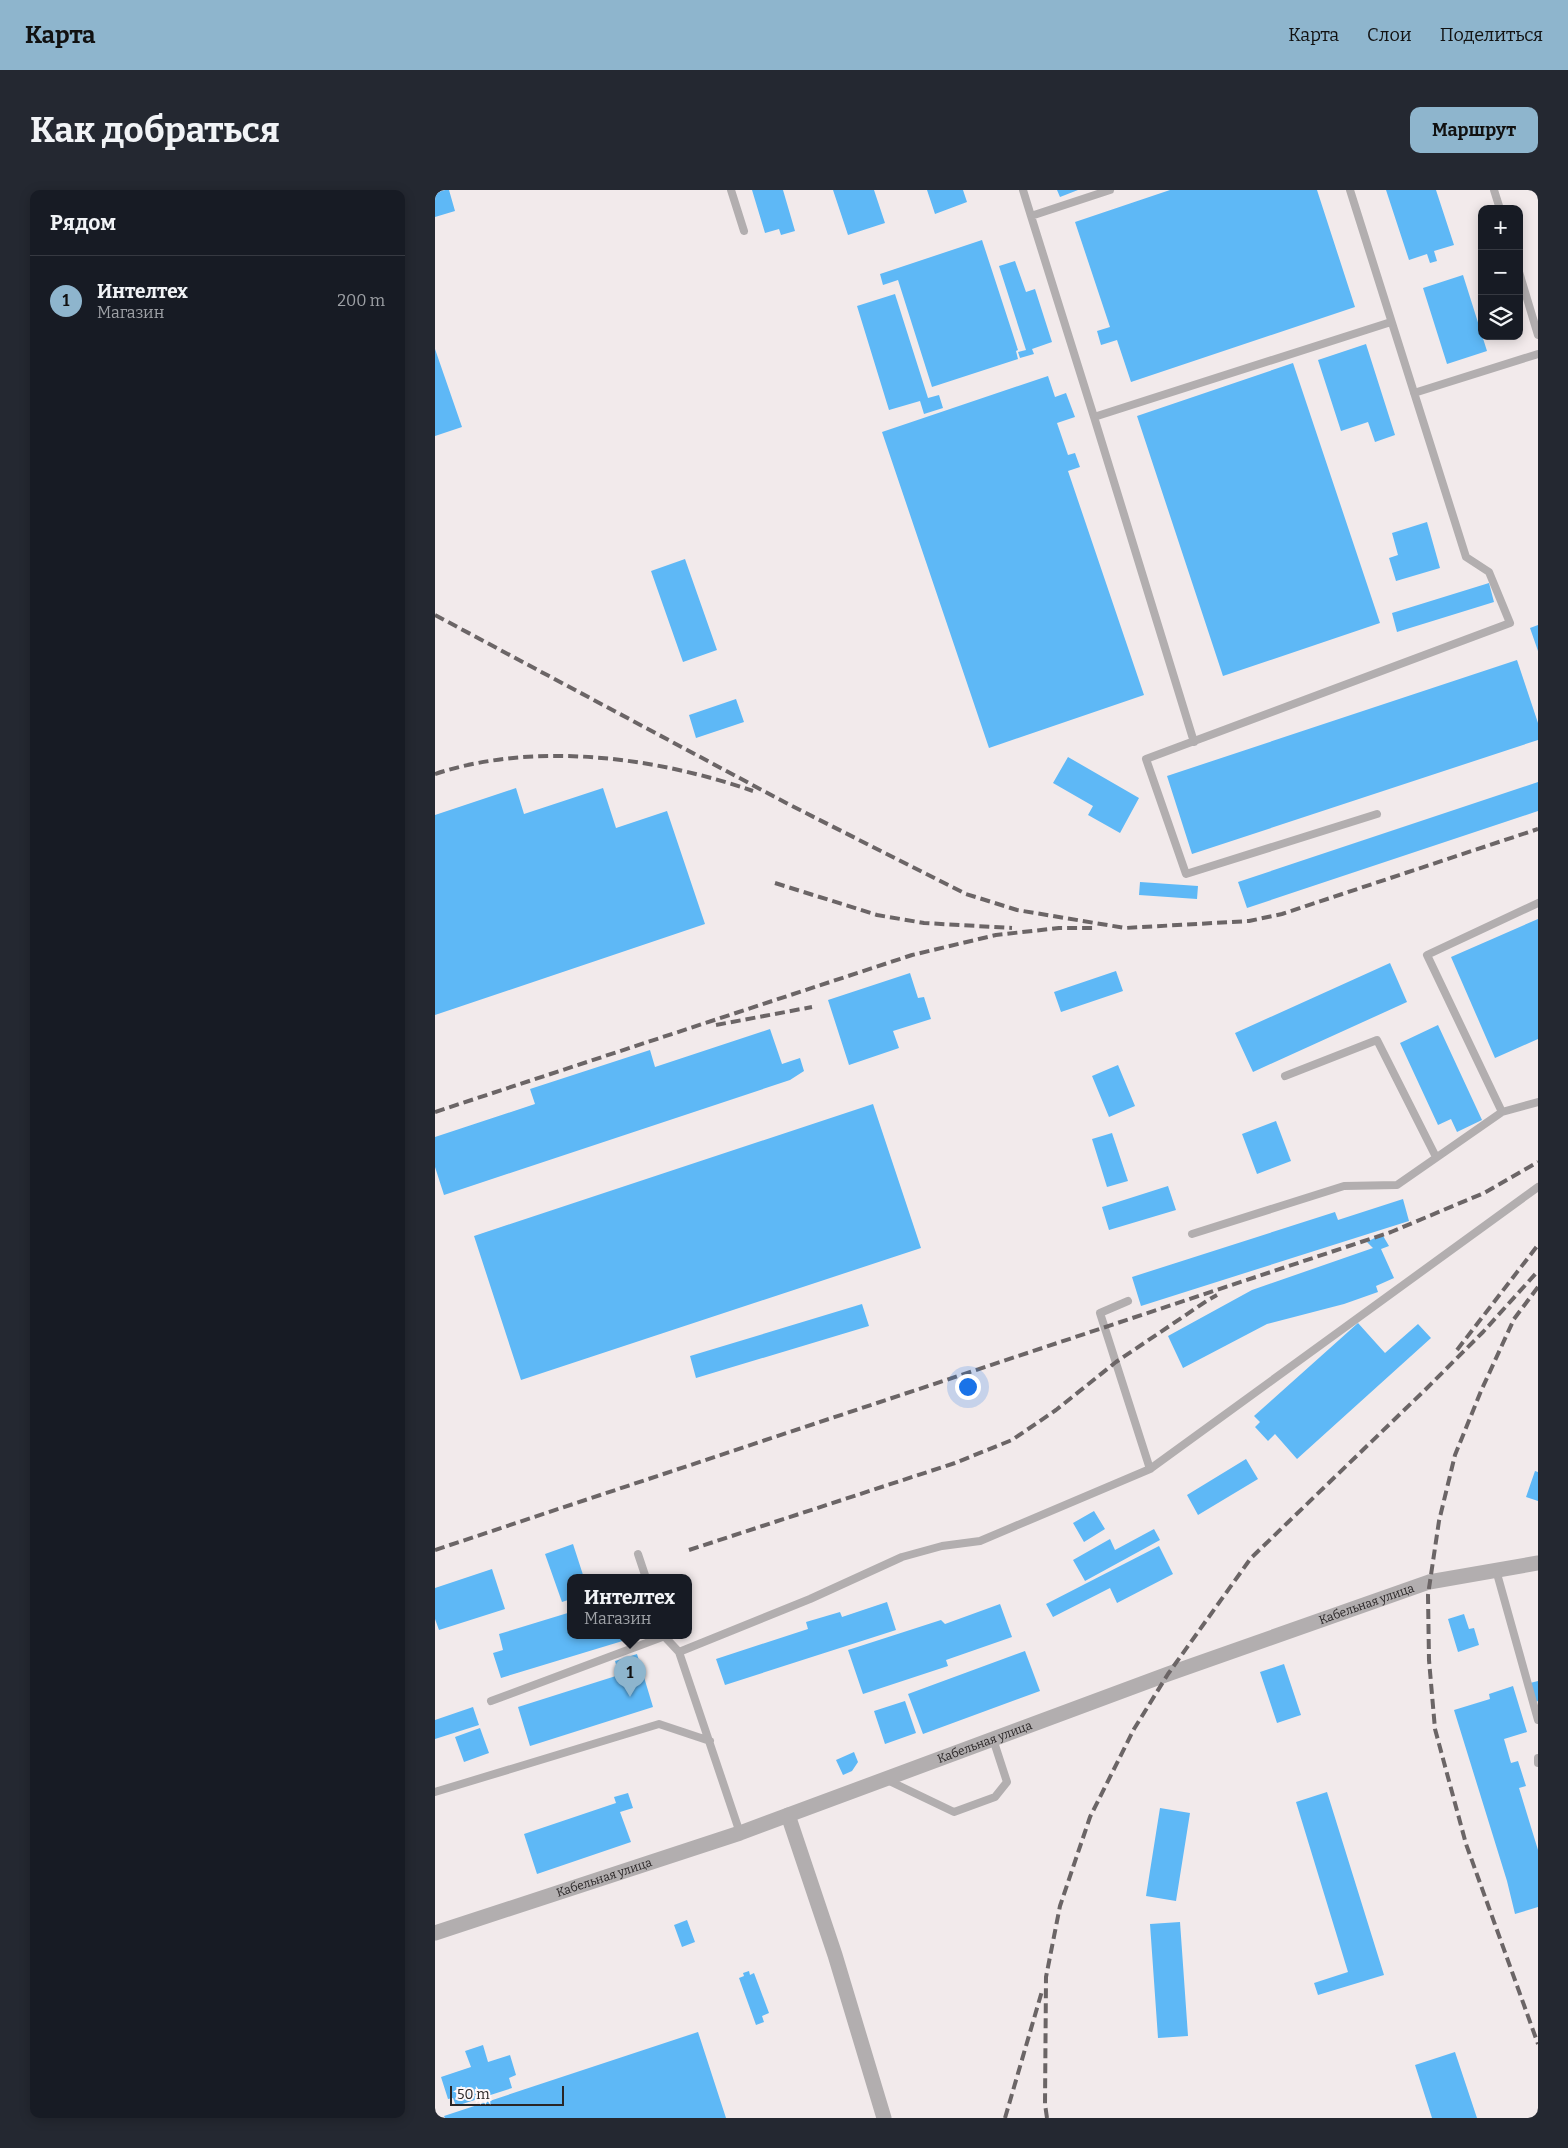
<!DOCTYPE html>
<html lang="ru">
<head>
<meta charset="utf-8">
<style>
  :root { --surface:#171b24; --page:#242831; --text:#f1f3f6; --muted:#9ea1a6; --line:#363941; --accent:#8eb5cd }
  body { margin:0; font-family:Bitter,serif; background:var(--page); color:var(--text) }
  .controls { position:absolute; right:15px; top:15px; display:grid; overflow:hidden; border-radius:10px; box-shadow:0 2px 12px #0003 }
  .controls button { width:45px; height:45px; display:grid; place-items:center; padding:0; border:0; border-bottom:1px solid var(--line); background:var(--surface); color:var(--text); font:25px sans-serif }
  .scale { position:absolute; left:15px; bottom:12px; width:114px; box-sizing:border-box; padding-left:5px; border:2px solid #2a2627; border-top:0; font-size:14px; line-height:18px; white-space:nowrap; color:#2a2627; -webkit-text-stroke:4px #fef7f8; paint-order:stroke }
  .you { position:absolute; left:532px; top:1196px; width:18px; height:18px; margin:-12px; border:4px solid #fff; border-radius:50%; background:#1a73e8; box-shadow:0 0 0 8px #1a73e833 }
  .badge { display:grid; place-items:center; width:32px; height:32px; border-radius:50%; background:var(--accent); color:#111; font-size:16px; font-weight:700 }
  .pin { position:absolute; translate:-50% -41px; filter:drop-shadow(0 1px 2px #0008) }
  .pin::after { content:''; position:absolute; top:26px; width:18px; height:15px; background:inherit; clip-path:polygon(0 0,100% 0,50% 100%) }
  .popup { position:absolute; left:132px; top:1384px; width:125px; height:65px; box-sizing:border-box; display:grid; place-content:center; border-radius:10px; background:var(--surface); filter:drop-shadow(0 1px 4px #0005); font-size:16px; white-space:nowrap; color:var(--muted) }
  .popup b { font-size:19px; color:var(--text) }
  .popup::after { content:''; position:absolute; left:50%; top:100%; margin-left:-10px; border:10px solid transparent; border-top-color:var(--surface) }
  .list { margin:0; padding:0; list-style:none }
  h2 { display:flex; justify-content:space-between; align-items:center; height:65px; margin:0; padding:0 20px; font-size:21px }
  h2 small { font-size:16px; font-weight:400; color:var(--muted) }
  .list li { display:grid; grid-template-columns:32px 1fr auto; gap:15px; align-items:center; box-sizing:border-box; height:90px; padding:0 20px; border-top:1px solid var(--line) }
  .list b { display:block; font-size:19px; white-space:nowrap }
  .list p { margin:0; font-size:16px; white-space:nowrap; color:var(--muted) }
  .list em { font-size:16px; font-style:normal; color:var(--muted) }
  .icon { flex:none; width:28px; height:28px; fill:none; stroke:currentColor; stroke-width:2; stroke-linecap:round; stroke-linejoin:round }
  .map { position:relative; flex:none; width:1103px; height:1928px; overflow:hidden; border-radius:10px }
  header { display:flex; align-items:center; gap:30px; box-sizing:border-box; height:70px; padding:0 25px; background:var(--accent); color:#111 }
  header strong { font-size:24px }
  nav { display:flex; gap:28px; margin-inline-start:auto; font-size:18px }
  .intro { display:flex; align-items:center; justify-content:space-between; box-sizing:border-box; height:120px; padding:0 30px }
  h1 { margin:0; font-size:35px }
  .button { padding:12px 22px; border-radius:10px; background:var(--accent); color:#111; font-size:18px; font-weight:700 }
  main { display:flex; gap:30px; padding:0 30px }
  aside { flex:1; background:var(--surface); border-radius:10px; box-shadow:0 2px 12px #0003 }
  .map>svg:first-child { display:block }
</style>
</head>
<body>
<header>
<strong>Карта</strong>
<nav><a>Карта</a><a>Слои</a><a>Поделиться</a></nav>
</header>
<div class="intro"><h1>Как добраться</h1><a class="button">Маршрут</a></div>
<main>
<aside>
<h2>Рядом<small></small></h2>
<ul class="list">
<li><span class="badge">1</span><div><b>Интелтех</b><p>Магазин</p></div><em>200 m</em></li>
</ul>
</aside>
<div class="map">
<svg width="1103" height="1928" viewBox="0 0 1103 1928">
  <rect width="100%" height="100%" fill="#f2eaeb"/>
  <path fill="#5eb8f6" d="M10,0H14L20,21L0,27V3Z
    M317,0H348L360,41L346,45L344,39L330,43Z
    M398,0H439L450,33L413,45Z
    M492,0H528L532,12L500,24Z
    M622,0H643L625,7Z
    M735,0H882L920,117L696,192L682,150L666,155L662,141L675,137L640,32Z
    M951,0H1001L1019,55L999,61L1002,71L995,73L992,64L974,70Z
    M547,50L583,160L581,161L583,169L497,197L463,90L448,95L445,84Z
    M580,71L591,102L600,99L617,152L597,159L599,164L585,168L583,162L591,160L564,76Z
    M1028,85L1052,161L1012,174L988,98Z
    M460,104L493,208L504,205L508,218L489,224L485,211L454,220L422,116Z
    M931,154L960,245L940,252L933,232L906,241L883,170Z
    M0,159L27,237L0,246Z
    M858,173L945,433L788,486L702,226Z
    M613,186L620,207L631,203L640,227L622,233L633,265L640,263L645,277L633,281L709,505L554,558L447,242Z
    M992,332L1005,378L961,391L954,368L963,365L957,343Z
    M250,369L282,460L248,472L216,381Z
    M1054,393L1059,412L962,442L957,423Z
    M1103,435V461L1095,438Z
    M1082,470L1103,533V550L757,664L732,586Z
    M301,509L309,532L261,548L254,525Z
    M633,567L704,608L685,643L653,625L658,616L618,593Z
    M1103,592V621L812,718L803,692Z
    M81,598L89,624L168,598L181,638L232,621L270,734L0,825V625Z
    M705,692L763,696L762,709L704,705Z
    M1103,729V849L1060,868L1016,767Z
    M955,773L972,812L818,882L800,843Z
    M681,781L688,801L626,822L619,802Z
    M475,783L483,808L489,807L496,829L458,841L464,858L414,875L393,810Z
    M1003,835L1047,930L1022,942L1016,929L1003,935L965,853Z
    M335,839L347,874L365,868L369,881L355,890L9,1005L0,977V947L100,914L95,899L215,860L220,877Z
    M683,875L700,916L674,927L657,886Z
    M438,914L486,1058L86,1190L39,1046Z
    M841,931L856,971L822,984L807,944Z
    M677,943L693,991L672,997L657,949Z
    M733,996L741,1020L674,1040L667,1017Z
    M968,1009L974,1031L706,1116L697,1087L900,1022L903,1030Z
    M947,1044L954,1056L946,1059L959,1088L941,1096L943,1102L909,1114L832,1134L748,1178L733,1146L817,1100L938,1058L932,1052Z
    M427,1114L434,1136L261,1188L255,1166Z
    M923,1133L950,1163L983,1134L996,1148L862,1269L840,1244L833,1251L820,1237L825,1232L819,1226Z
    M811,1269L823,1289L763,1325L752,1305Z
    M1100,1281L1103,1282V1311L1091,1307Z
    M659,1321L670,1339L649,1352L638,1333Z
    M719,1339L725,1350L650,1391L638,1370L675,1349L680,1360Z
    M138,1354L149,1388H136V1409L127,1412L110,1364Z
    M724,1356L738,1384L682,1413L675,1398L618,1427L611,1414Z
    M57,1379L70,1419L4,1440L0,1429V1398Z
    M452,1412L461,1440L290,1495L281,1469L373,1439L371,1432L405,1422L407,1427Z
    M565,1414L577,1447L511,1470L513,1476L428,1504L413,1460L506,1430L510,1434Z
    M136,1422V1446H204L66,1488L58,1463L68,1460L64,1444Z
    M1029,1424L1034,1439L1039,1438L1044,1455L1023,1462L1013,1429Z
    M590,1461L605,1501L488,1544L473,1504Z
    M202,1464L218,1517L95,1556L83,1517L184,1485L180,1471Z
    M849,1474L866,1525L842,1533L825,1482Z
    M1103,1491V1511L1101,1512L1095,1493Z
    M1078,1496L1092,1542L1069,1549L1076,1573L1083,1571L1091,1596L1084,1598L1103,1660V1717L1080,1724L1072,1691L1019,1520L1055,1509L1054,1504Z
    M470,1511L481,1543L450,1554L439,1521Z
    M38,1517L44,1535L0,1549V1530Z
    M45,1538L54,1563L29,1572L20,1547Z
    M419,1562L423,1572L417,1581L408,1585L401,1570Z
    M892,1602L949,1785L883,1805L879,1793L913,1782L861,1612Z
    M193,1603L198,1618L185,1622L196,1652L102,1684L89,1644L181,1613L179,1607Z
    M725,1618L755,1623L741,1711L711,1706Z
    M252,1730L260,1752L247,1757L239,1735Z
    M745,1732L753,1846L723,1848L715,1734Z
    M314,1781L315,1785L319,1783L334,1823L327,1826L329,1832L321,1835L304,1788L309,1786L308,1783Z
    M263,1842L291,1928H10L9,1926Z
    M48,1855L53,1872L75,1865L81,1885L74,1888L77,1898L21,1916L18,1908L13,1909L6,1887L36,1877L30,1861Z
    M1020,1862L1042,1928H997L980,1875Z"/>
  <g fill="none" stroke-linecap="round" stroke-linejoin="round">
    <path stroke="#b2aeaf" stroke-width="8" d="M296,0L309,41
      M588,0L596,26L675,0
      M915,0L1031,367L1054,382L1075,433L711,569L751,684L942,624
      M1059,0L1065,19
      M596,26L659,227
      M1084,82L1103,145
      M979,203L1103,164
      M759,552L659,227L956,132
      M1103,713L992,765L1067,922L1103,912
      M850,886L942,850L1001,967
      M757,1044L909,996L962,995L1067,922
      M693,1111L665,1123L715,1279
      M203,1364L211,1388
      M1061,1380L1103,1530
      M229,1446L244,1462L305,1643
      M244,1462L375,1409L467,1367L507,1356L545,1351L715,1279L1103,997
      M56,1511L230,1446
      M1103,1568V1573
      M450,1589L519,1622L560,1607L572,1592L558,1549
      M0,1602L224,1534L275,1551"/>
    <g stroke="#b2aeaf" stroke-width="15">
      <path d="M353,1625L400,1765L449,1928"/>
      <path id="s1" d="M0,1743L305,1643L733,1484L994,1392L1103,1373"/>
    </g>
    <path stroke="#6b6566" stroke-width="4" stroke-dasharray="10 5" stroke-linecap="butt" d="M0,425L353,614L531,704L582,720L690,738L814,731L847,724L1103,639
      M0,584C100,551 220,567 318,601
      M340,693L442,725L489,733L577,738
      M281,835L377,817
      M0,922L477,765L561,745L624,738H658
      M1103,1097L1079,1129L1046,1201L1020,1265L1004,1331L993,1405L994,1470L1000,1539L1031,1654L1103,1854
      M1022,1160L1103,1055
      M0,1360L956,1042L1049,1003L1103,972
      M254,1360L520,1273L577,1250L621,1220L681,1172L773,1110L782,1105
      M570,1928L607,1801
      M612,1928L610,1914L611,1787L625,1716L655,1627L699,1539L733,1484L816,1368L991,1199L1048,1142L1103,1081"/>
  </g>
  <g text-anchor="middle" stroke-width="5" stroke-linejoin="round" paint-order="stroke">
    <g font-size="12" fill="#2a2627" stroke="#fef7f8">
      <text dy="4" stroke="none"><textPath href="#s1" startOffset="988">Кабельная улица</textPath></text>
      <text dy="4" stroke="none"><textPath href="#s1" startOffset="582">Кабельная улица</textPath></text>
      <text dy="4" stroke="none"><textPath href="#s1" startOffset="178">Кабельная улица</textPath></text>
    </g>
  </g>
</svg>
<div class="controls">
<button>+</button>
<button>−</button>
<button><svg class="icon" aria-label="layers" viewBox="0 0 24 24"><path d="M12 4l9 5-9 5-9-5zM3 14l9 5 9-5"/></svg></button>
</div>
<div class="scale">50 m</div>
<div class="you"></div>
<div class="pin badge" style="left:195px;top:1507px">1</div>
<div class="popup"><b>Интелтех</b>Магазин</div>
</div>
</main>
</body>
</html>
